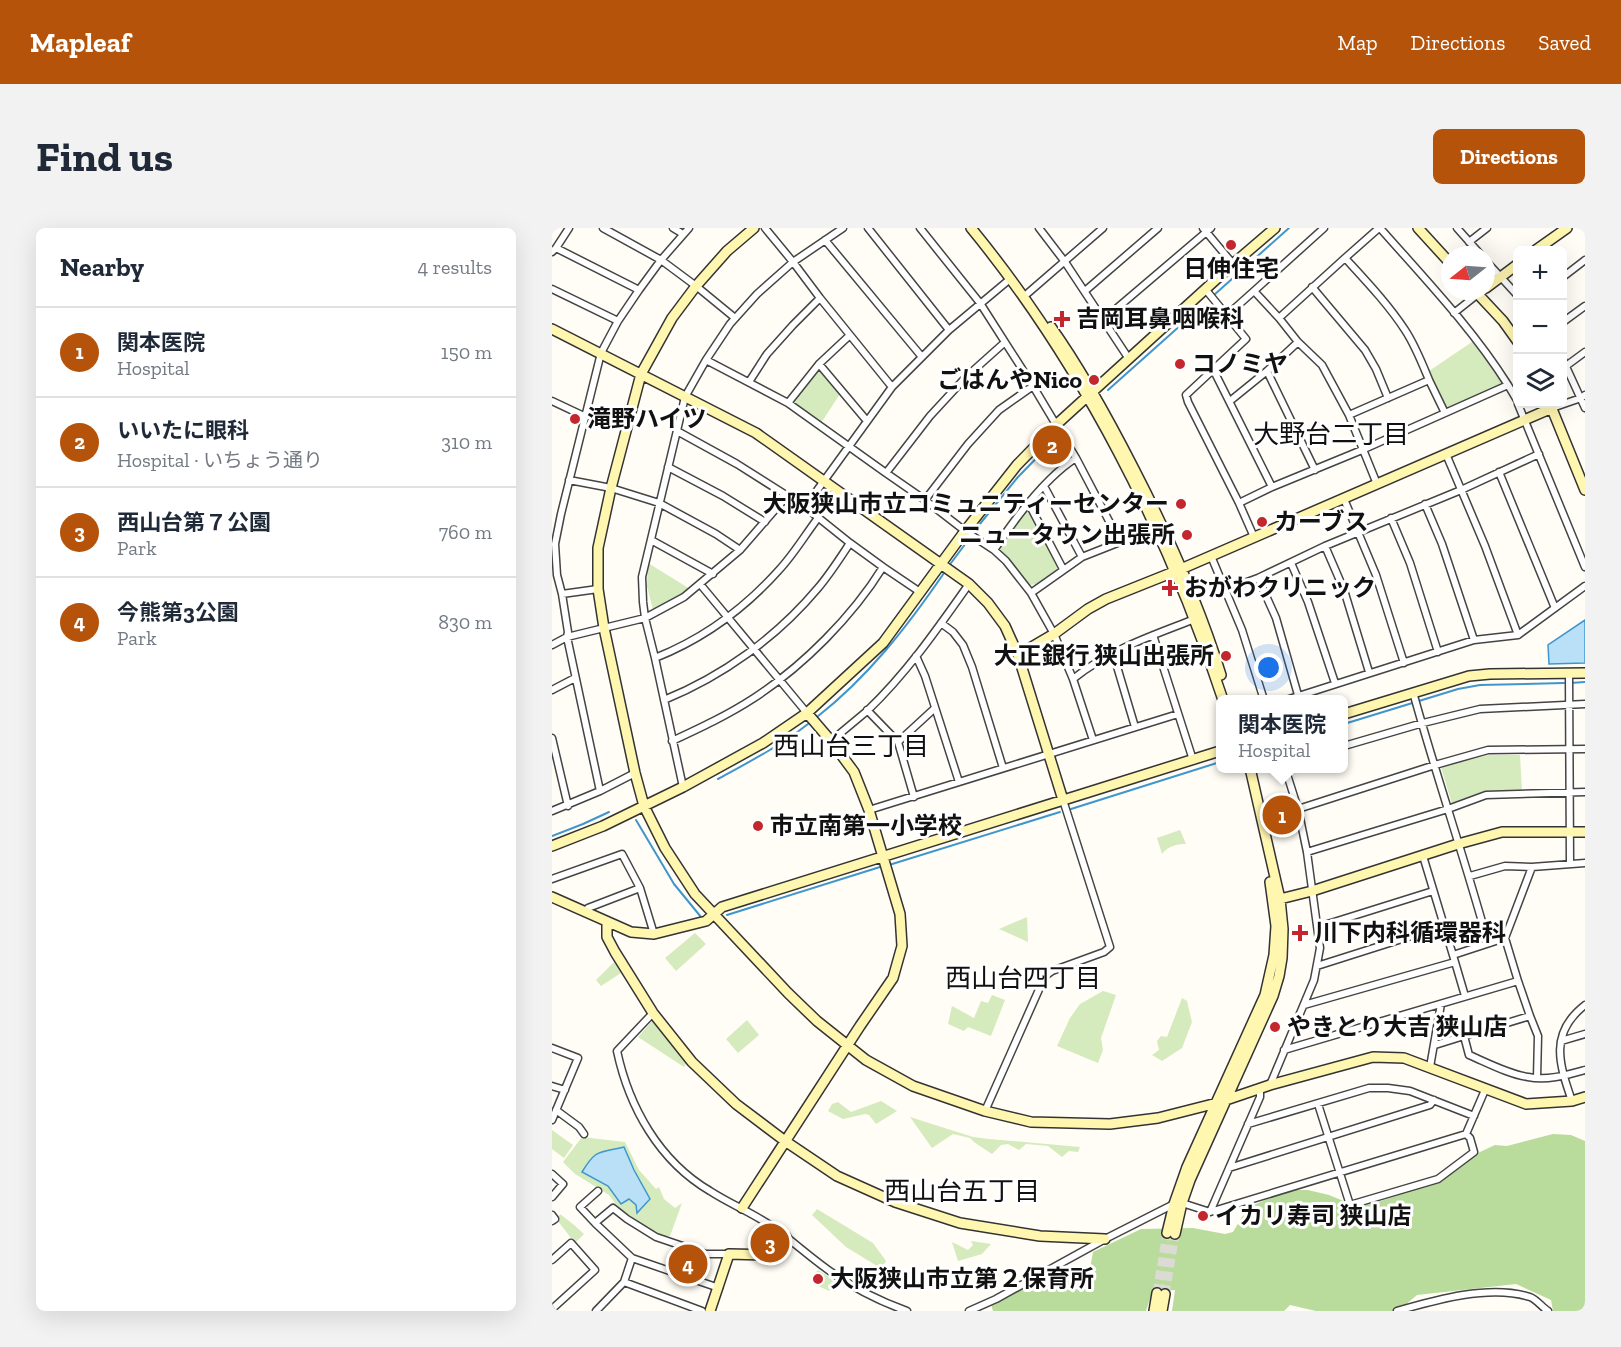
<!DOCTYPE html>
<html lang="en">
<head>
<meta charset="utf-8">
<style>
  :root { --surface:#fff; --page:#f2f2f3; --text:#1f2937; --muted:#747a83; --line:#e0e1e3; --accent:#b45309 }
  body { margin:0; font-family:"Zilla Slab","Noto Sans JP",serif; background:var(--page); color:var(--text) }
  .controls { position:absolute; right:18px; top:18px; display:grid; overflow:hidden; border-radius:9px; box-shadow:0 6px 24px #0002 }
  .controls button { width:54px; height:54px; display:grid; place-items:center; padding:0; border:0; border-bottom:2px solid var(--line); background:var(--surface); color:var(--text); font:30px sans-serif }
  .compass { position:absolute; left:889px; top:18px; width:54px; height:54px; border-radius:50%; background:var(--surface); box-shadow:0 6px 24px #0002; rotate:253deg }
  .you { position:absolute; left:717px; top:440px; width:21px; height:21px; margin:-15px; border:4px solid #fff; border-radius:50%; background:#1a73e8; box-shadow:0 0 0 9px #1a73e833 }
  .badge { display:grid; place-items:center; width:39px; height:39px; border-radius:50%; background:var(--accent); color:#fff; font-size:20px; font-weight:700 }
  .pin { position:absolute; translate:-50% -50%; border:3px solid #fff; box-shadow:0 2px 6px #0006 }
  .popup { position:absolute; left:664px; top:467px; width:132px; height:78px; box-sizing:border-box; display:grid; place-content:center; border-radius:9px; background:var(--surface); filter:drop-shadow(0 2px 4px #0005); font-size:20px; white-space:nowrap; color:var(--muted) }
  .popup b { font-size:22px; color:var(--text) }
  .popup::after { content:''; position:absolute; left:50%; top:100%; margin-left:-12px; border:12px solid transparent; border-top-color:var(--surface) }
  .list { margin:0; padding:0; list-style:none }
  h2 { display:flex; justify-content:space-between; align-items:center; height:78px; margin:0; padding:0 24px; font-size:26px }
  h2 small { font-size:20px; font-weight:400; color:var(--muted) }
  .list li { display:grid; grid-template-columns:39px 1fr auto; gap:18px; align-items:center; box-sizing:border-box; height:90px; padding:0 24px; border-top:2px solid var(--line) }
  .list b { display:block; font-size:22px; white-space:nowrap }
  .list p { margin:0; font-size:20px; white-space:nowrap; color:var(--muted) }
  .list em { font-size:20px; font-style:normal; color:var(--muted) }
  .icon { flex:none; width:33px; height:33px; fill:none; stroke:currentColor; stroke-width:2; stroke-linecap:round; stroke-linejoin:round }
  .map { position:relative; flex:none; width:1033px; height:1083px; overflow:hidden; border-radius:9px }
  header { display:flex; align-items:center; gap:36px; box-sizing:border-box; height:84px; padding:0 30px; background:var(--accent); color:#fff }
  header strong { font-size:28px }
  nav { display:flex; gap:33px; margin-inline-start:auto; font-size:21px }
  .intro { display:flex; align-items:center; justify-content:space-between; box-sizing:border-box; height:144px; padding:0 36px }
  h1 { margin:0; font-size:42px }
  .button { padding:15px 27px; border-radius:9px; background:var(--accent); color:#fff; font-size:21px; font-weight:700 }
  main { display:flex; gap:36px; padding:0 36px }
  aside { flex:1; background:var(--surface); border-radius:9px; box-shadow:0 6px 24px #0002 }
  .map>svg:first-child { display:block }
</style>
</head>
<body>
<header>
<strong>Mapleaf</strong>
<nav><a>Map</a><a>Directions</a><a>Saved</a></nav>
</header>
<div class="intro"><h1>Find us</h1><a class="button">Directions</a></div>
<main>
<aside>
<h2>Nearby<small>4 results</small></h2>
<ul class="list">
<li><span class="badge">1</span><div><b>関本医院</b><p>Hospital</p></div><em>150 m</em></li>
<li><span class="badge">2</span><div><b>いいたに眼科</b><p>Hospital · いちょう通り</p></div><em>310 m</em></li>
<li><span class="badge">3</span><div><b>西山台第７公園</b><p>Park</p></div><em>760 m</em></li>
<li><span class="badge">4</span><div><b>今熊第3公園</b><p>Park</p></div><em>830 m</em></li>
</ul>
</aside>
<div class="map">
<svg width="1033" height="1083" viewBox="0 0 1033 1083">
  <rect width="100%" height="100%" fill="#fffdf5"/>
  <path fill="#d5ebbd" d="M923,112L952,153L950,158L897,180L892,179L877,143Z
    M265,141L269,142L288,166L269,195L240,175Z
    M477,280L508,339L485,356L478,357L465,341L448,324L447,320Z
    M96,335L138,361L101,382L95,358Z
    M936,527H968L970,563H933L900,576L889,539Z
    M628,602L634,616C625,616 616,618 610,626L605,610Z
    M475,689L476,714L447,701Z
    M143,705L154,716L124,743L113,730Z
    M62,734L69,745L49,758L44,752Z
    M551,763L564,767L549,810L551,822L546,835L505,818L518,790L528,776Z
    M440,767L453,772L439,808L416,799L412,803L396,796L400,778L422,790L429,773L436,775Z
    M630,770L635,773L640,794L630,820L610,833L600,827L607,822L605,813L609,808L615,809Z
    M102,791L135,834L132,839L86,809Z
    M195,792L207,807L186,825L174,811Z
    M329,873L345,883L324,896L317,887L313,886L291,891L276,883L280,876L286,874L299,884Z
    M358,889L421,909L437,911L528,919L526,924L517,923L510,929L496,918L474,916L467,922L456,916L449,917L440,926L422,914L418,910L401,906L380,920Z
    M0,902L21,917L12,930L0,921Z
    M30,909L73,914L87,942L104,961L107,959L112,971L123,980L130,975L118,1008H111L93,998L66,979L57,967L23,946L11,934Z
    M265,981L321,1015L334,1033L330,1041L294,1019L260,987Z
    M8,986L22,997L32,1006L23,1015L5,992Z
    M419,1013L439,1016L430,1026L406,1033L400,1014L416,1022L421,1017Z
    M126,1022L149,1029L144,1047L124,1040Z
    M266,1042L276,1048L285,1058L284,1064L277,1062V1063L262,1056L260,1053L262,1046Z"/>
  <path fill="#b9dc9c" d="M1001,906L1019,907L1033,913V1083H1001L999,1072L964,1056L865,1067L846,1083H764L738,1077L732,1083H620L623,1062L600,1064L594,1083H441L439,1076L501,1043L509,1052L513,1054L536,1045L539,1035L541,1024L589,1001L641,1000L673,1006L681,1004L690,989L702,977L735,962H756L777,967L801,977L826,974L864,961L895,947L928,924L943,917L955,918Z"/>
  <path fill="#b9e0f7" stroke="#3f96cf" stroke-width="1.5" d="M1033,392V435L997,436L996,417Z
    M72,919L82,942L98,971L85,985L84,977L77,971L69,976L56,958L30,944C44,921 46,925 72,919Z"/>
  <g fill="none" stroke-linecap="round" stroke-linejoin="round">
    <path stroke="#3f96cf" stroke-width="2" d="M662,67L737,0
      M556,162L648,80
      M423,302L466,249L506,208
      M399,335L417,311
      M1018,455L1033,454
      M265,489C316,449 355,399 392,345
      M792,496L906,461L928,457L1012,455
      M166,551C197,534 228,518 256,496
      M519,581L668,534
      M84,592L122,656L149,689
      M0,608L31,596L57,584
      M337,637L508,584
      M175,687L328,639"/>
    <path stroke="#dbdad3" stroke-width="9" stroke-dasharray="9 4.5" stroke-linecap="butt" d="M605,1065L615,1005
      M613,1066L623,1006"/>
    <g stroke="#444" stroke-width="9">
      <path id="street" d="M51,0L109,32L144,58L183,90
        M121,0L131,6
        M213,0L241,34L291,0
        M316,0L397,102
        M368,0L428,75L481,158L524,230L568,314
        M487,0L513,34L577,131
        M651,0L681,36
        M827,0L793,30C814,53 836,76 853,102C863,117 870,135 877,152
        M828,0C873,51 920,100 956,157
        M905,0L929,27
        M273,12L370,129
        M917,14L935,0
        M4,20L87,62
        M0,24L4,20L17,0
        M793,30L727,90L746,114L770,137L797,187L825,256
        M934,33L966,68
        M1011,49L1033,32
        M760,59L813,122L824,141L836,170
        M0,61L66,93
        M654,62L694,111L634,167L636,174L687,275L702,309
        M533,63L606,0
        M476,65L551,0
        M902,85L926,66
        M674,88L702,63
        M727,90L702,63L772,0
        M551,92L659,0
        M1011,94L1033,78
        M452,115L414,149L378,188L334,245L373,272L416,216L447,182L481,158
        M154,132L236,175L334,245
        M1011,132L1033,180
        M267,136L315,193
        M1014,138L1033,124
        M661,141L720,259
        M715,143L763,242
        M197,154L215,126L241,97L268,70
        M0,173L34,189
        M678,173L715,143L746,114
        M236,175L267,136L298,107
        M966,176L1033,339
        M1000,180L1029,170L1033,167
        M797,187L877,152L893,185
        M894,226L933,318L966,407
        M116,239L171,268L213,294
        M947,244L1003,380
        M17,252L59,260L107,275L164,306L188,322
        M492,258L530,329
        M792,271L824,347L852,435
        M373,272L413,303L442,322L454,333L479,365L530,329L568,314L603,298
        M687,275L720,259L810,222L956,157L966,174
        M477,276L511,341
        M873,276L890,316L922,412
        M253,279L340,159L397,102L458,51
        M839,290L858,335L886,424
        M99,312L161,346
        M773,318L792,362L817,444
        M442,322C462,292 494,249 524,230
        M659,328L690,402L712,472
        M739,335L756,374L783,455
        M331,339L368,364
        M706,350L724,390L746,467
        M148,356L255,485
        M673,362L706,350L773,318L909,262L987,226
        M479,365L502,406L521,451
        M10,366L46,361
        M389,395L401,404L411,417L420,439L451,540
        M601,407L641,532
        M0,417L15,409L16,404L10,366L5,347L3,316L9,286L49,125L66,93L87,62L109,32L137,0
        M561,425L583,499
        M364,428L373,448L407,554
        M103,430C151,411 193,380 227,342C242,326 253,307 266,290
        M1017,445L1018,635
        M0,462L23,450
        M861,464C884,548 913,631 936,715
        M112,472C171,448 225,409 266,360C278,346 288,330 298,315L253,279L185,236L125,203
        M734,472L922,412L966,407L1033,358
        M315,482L346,514L362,569
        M0,510L16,578
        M541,512L521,451C557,422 601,407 643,391
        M120,513C148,500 176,487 202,470C251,438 300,389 331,339L298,315
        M279,513C291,503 303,493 315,483C354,446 386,400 417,356
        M346,514L383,480
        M792,518L871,495L928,481L1033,476
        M83,545L48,563L15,409L93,390L132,369L188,322L235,268
        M131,559L103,430L93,390L91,374L90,349L133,169L154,132L178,96L205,66L241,34L268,70L340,159
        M746,581L883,537L936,522L1033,521
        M317,582L626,486
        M0,583L48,563
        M755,624L896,581L934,567L1033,564
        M871,628L903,734
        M980,639L1033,635
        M918,648L953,638L980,639L953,710
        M0,651L70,626L88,660L102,706
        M33,683L36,680L88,660
        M766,699L881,663
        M901,727L953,710L966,753
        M765,738L891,698
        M752,777L903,734L913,768
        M101,785L65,823C77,879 107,933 158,963C178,976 201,985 221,999C242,1014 261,1032 282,1046C305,1062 330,1074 355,1083
        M912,808L978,788L986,808L985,850
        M1009,813L1033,806
        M883,817L912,808L917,827C936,835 956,846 976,849C995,853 1015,847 1033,842
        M0,820L26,830L0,892
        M732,822L966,753L978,788
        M878,839L889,776
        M718,857L762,752L768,720L755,624L746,581L733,540
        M0,858L13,862
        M1020,873C1007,836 997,805 1033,777
        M766,876L798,977L886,951L922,924L918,910L914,906
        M4,882L27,899L32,906
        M433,883L493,748L500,743L552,724L558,719L511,572
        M696,896L817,860H836L858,863L922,888
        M677,940L878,877L882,872
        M0,946L11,956L0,969
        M46,963L28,979L43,995L61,980L75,991L104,1009L154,1026H177
        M630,975L658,984L914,906L933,862
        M658,984L708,869V861
        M0,987L3,991L0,993
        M43,995L80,1030L167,1060
        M0,1032L19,1015L43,1042L0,1081
        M72,1054L80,1030
        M44,1083L72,1054L150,1083
        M417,1083L444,1071L553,1011L622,976
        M845,1083C883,1072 938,1056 978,1069C984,1071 990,1079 996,1083"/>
    </g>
    <g stroke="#333" stroke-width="12">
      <path id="secondary" d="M202,0L175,23L144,58L120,90L89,146L59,260L46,320V361L52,400L83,545L92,578L113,620L143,666L236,765L265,793L314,832L361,858L433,883L479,894L558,896L606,890L665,875L718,857L821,829L852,830L974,876L1020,873L1033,869
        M419,0C530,135 617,306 671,472
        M866,0L898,35
        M984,22L1015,0
        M934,60L966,36
        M923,63L951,93L966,114
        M499,99C531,144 557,192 582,241C616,307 647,376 669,447
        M0,101L204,205L417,356L436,375L453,398L466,427L511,572
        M998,176L1033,262
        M466,427L502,406L536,381L554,371L629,341L1000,180
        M792,486L917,448L938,446L1033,445
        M0,618L51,598L131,559L211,515L255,485L331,415L413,303L465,237L505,196L681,36L723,0
        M0,669L79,704L102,706L154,693L170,679L668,523
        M728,671L760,663L906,616L950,604H1033
        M55,694V709L63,724L101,785L140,834L184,876L233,913L285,948L343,974L408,995L488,1008L553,1011
        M190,980L308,798L341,750L350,718L348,686L317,582L302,544L279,513L255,485
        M615,1005L622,976L635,939L713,767L722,727L724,698L718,654
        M623,1006L630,975L638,952L721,768L727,748L730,730L731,701L728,671L698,540
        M158,1083L177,1026L217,1027L223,1025L234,1009
        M602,1083L605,1065
        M610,1083L613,1066"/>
    </g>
    <use href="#street" stroke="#fff" stroke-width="6"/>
    <use href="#secondary" stroke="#fff6b0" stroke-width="9"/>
  </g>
  <g fill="#c4262e" stroke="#fff" stroke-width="2">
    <circle cx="679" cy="17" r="6"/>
    <path d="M507 82h6v6h6v6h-6v6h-6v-6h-6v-6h6z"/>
    <circle cx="628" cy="136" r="6"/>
    <circle cx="542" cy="152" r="6"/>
    <circle cx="23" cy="191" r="6"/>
    <circle cx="629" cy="276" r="6"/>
    <circle cx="710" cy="294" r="6"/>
    <circle cx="635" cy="307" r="6"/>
    <path d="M615 351h6v6h6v6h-6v6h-6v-6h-6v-6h6z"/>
    <circle cx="674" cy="428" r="6"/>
    <circle cx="206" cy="598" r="6"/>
    <path d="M745 696h6v6h6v6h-6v6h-6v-6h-6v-6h6z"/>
    <circle cx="723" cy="799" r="6"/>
    <circle cx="651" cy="988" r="6"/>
    <circle cx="266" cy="1051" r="6"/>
  </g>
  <g text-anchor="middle" stroke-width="6" stroke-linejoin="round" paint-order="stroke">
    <g font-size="24" font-weight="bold" fill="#111" stroke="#fff" text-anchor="start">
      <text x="679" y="49" text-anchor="middle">日伸住宅</text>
      <text x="524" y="99">吉岡耳鼻咽喉科</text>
      <text x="640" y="144">コノミヤ</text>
      <text x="530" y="160" text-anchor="end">ごはんやNico</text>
      <text x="35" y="199">滝野ハイツ</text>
      <text x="617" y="284" text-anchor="end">大阪狭山市立コミュニティーセンター</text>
      <text x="722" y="302">カーブス</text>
      <text x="623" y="315" text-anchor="end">ニュータウン出張所</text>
      <text x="632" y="368">おがわクリニック</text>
      <text x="662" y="436" text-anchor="end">大正銀行 狭山出張所</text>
      <text x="218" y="606">市立南第一小学校</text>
      <text x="762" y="713">川下内科循環器科</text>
      <text x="735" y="807">やきとり大吉 狭山店</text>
      <text x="663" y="996">イカリ寿司 狭山店</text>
      <text x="278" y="1059">大阪狭山市立第２保育所</text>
    </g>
    <g font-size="26" fill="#111" stroke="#fff">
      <text x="779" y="215">大野台二丁目</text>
      <text x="299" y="527">西山台三丁目</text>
      <text x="471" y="759">西山台四丁目</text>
      <text x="410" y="972">西山台五丁目</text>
    </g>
  </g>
</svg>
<div class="controls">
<button>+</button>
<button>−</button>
<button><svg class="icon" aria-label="layers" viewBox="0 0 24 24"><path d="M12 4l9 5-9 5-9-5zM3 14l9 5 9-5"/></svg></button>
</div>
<svg class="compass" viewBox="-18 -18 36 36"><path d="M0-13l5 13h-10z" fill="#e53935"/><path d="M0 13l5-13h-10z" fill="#747a83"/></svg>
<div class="you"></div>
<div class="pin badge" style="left:730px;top:587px">1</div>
<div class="popup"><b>関本医院</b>Hospital</div>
<div class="pin badge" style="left:500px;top:217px">2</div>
<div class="pin badge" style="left:218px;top:1015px">3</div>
<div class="pin badge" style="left:136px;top:1036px">4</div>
</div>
</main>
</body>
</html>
